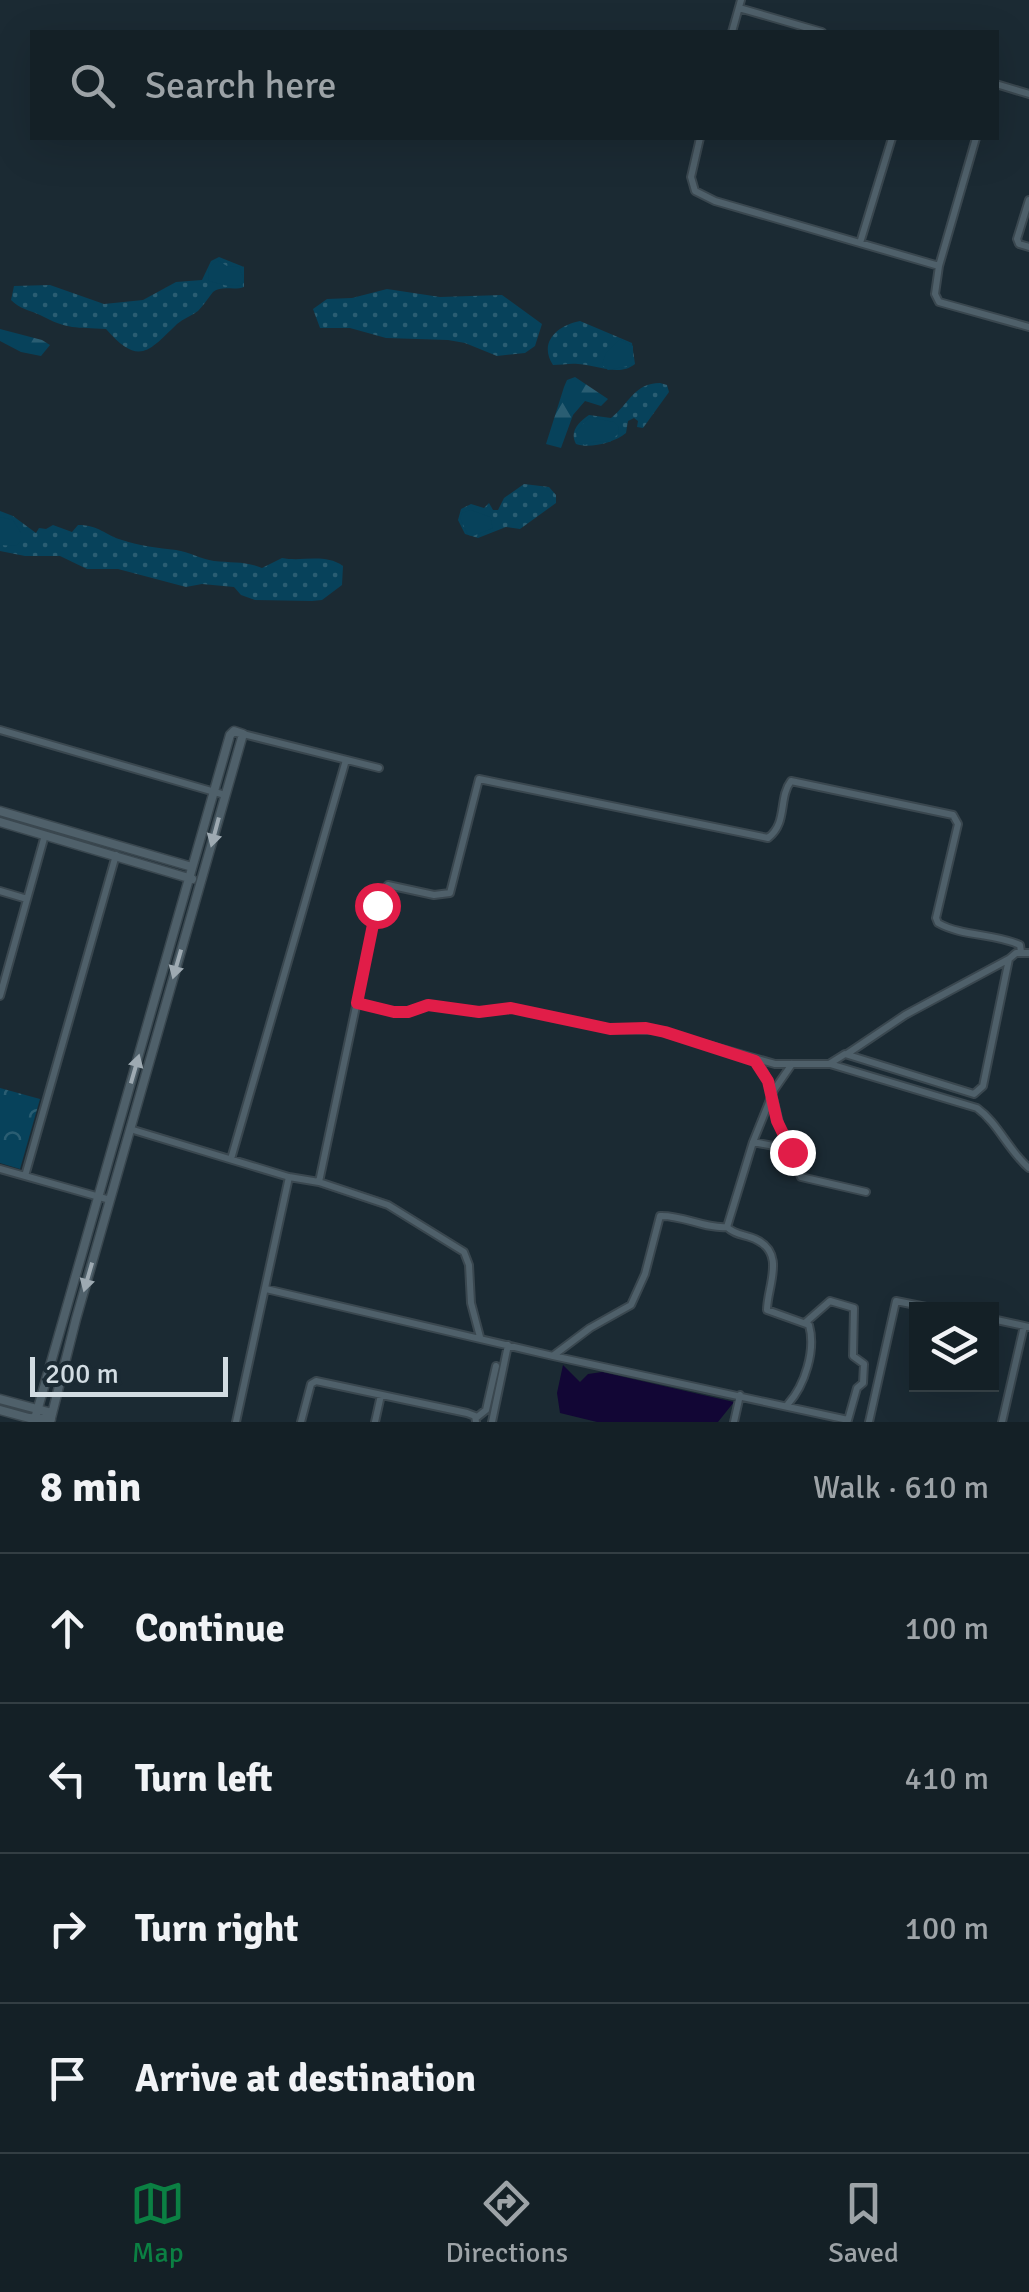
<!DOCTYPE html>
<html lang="en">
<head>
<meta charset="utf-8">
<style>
  :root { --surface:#142026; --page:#212d32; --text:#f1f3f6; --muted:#9da3a7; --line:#333e43; --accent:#0b8043 }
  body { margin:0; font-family:Signika,sans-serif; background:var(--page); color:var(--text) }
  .controls { position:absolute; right:30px; bottom:30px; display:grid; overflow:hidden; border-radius:0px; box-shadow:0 10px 40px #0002 }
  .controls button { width:90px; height:90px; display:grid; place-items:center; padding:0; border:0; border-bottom:2px solid var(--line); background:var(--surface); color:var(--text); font:50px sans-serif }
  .scale { position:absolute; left:30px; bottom:25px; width:198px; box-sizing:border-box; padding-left:10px; border:5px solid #d2dce2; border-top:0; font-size:28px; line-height:35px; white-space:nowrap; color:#d2dce2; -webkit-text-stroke:8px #1b2a33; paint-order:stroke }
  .stop { position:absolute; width:30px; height:30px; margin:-22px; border:8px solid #e11d48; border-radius:50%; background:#fff }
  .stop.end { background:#e11d48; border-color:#fff; box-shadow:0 2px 10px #0008 }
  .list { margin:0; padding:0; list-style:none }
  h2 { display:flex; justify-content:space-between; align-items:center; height:130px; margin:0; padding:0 40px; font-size:42px }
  h2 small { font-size:32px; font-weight:400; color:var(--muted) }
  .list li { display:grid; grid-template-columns:65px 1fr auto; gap:30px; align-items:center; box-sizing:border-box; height:150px; padding:0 40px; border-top:2px solid var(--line) }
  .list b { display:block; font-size:38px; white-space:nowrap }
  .list em { font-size:32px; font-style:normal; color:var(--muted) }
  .icon { flex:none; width:55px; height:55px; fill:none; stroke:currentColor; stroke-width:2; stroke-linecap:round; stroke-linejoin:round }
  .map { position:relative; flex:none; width:1029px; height:1422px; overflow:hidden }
  .search { position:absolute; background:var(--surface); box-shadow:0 10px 40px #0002; left:30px; right:30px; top:30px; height:110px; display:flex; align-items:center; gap:25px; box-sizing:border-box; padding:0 35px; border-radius:0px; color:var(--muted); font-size:38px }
  .sheet { height:730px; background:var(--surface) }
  nav { display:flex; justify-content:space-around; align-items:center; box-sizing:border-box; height:140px; border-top:2px solid var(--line); background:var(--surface); font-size:28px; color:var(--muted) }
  nav a { display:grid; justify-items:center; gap:5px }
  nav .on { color:var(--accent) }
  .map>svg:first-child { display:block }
</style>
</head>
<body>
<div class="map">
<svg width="1029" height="1422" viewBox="0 0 1029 1422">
  <defs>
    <pattern id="grass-dots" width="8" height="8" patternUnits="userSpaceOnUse" patternTransform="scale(2.5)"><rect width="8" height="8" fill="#07425b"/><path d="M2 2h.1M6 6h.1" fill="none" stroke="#2a5d72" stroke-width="1.8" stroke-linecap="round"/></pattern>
    <pattern id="forest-firs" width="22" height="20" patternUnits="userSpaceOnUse" patternTransform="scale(2.5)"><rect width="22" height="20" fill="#07425b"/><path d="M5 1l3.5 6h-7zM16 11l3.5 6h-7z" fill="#2a5d72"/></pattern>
    <pattern id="park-crowns" width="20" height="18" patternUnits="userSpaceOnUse" patternTransform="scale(2.5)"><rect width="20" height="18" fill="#07425b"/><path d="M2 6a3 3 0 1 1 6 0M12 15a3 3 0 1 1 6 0" fill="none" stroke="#2a5d72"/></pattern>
  </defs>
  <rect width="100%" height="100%" fill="#1b2a33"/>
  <path fill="url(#grass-dots)" d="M219,257L244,267V287C234,291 222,285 213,292C208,298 204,305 198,311C191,316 183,319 177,324C149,351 139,367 106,329C76,327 68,330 40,315C29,310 20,309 11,300L14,286L50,285L104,304L143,300L176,282L202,280L211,261Z
    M387,289L440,297L502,295L542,324L535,346L525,353L497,356L465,343L448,340L386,338L350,328H320L313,309L327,299L352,298Z
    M580,321L632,343L635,364C619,377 598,365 578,364C570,363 561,365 553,365C538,342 558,325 580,321Z
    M660,383L667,385L669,392L643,428L637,427L638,421L634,418L628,421L626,433C614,443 589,449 576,444C569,431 579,422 589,415L611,418C629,404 634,383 660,383Z
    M524,484L549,487L556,495V503L520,529L506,527L478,538L465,534L458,520L461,509L471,504L484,508L489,503L493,510H498L504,498Z
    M0,511L13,516L36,533L39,528L46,529L53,525L72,532L78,525C100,525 104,535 122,540C139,546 159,548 176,550C189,552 201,559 214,561C231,563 246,561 262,568L282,558C302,562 325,553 343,566L342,585L322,600L312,601L255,600L241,595L234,587L202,584L186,587L118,569H87L60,556H25L0,551Z"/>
  <path fill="url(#forest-firs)" d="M0,329L42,340L50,345L41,356L21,352L0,341Z
    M575,377L608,399L601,406L585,401L573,415L561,448L546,444L564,387L567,380Z"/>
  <path fill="url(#park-crowns)" d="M0,1088L40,1099L20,1169L0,1163Z"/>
  <path fill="#07425b" d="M217,260L227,266L239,267L244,280L241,285L228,286L209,281L208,269Z
    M620,339L633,346V365L608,370L602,365L606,353Z
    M589,417L614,422L619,427L618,434L610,442L596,441L585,445L577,442L576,432Z
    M471,510L490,517L493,528L473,536L468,535L460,518L462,513Z
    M0,517L13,520L21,533V541L16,546L0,545Z"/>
  <path fill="#120635" d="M563,1365L580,1382L588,1374L602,1372L734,1402L718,1422H597L560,1413L557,1393Z"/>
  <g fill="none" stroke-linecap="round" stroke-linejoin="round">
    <g stroke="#3a474f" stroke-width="10">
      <path id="minor" d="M739,8L822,32
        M732,32L741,0
        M996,84L1029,94
        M700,138L691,177L695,191L715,201L939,266L935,294L939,302L1029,327
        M1029,200L1017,239L1019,244L1029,247
        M860,243L892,138
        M939,266L976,138
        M0,730L225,795
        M243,734L379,768
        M0,891L27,899
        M0,996L45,835
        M357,1003L394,1012H408L428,1005L479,1012L511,1008L610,1029L655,1030L775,1064H829L845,1054L974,1094L983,1086L1009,959L1016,953H1029
        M847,1054L905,1015L1009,959
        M757,1062C777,1086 773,1121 789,1148
        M830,1064L977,1108C998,1123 1008,1150 1029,1168
        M130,1129L289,1177L319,1182L379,897L388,885L434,895L450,893L479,779L768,838C788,823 778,798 791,781L953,815L958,824L936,918L938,923C963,937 994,933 1020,945L1021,952
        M753,1142L774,1090L792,1064
        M231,1159L346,760
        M0,1169L110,1200
        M25,1176L116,855
        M319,1182L388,1205L464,1252L469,1265L471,1303L480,1337
        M727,1227L753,1142L789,1149L801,1177L866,1192
        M266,1289L553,1356L848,1420L857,1388L863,1383L864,1364L853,1356L854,1308L830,1301L806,1322
        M992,1319L1029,1327
        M554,1355L590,1328L631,1305L645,1274L660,1216C683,1215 705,1229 727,1227C736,1236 746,1234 757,1240C786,1254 767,1287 767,1310L809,1325C816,1350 805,1385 788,1404
        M476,1418L486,1410L496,1366
        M236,1422L289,1177
        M301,1422L311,1384L316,1381L467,1413L475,1416L476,1422
        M375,1422L381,1395
        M492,1422L508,1345
        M734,1422L740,1395
        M869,1422L896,1301L941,1310
        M1002,1422L1024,1326"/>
    </g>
    <g stroke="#3a474f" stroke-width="11">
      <path id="tertiary" d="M0,811L192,867
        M0,822L192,879
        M0,1399L52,1413
        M0,1410L29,1418L51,1419
        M34,1422L230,735L234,731L243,734L76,1319L50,1422"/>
    </g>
    <use href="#minor" stroke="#4f606a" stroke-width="6"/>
    <use href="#tertiary" stroke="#4f606a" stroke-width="8"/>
  </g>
  <defs><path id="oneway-solid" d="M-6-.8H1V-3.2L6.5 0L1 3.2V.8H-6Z" transform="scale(2.5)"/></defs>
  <g fill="#9eaab2">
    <use href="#oneway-solid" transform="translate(215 832) rotate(105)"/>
    <use href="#oneway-solid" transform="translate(177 964) rotate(106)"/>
    <use href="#oneway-solid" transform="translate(135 1069) rotate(-74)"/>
    <use href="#oneway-solid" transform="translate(88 1277) rotate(106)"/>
  </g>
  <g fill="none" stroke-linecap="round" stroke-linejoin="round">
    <path stroke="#e11d48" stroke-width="12" d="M377,905L357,1003L394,1012H408L428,1005L479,1012L511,1008L610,1029L646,1028L665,1032L755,1061L768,1081L777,1121L792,1152"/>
  </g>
</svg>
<div class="controls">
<button><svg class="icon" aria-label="layers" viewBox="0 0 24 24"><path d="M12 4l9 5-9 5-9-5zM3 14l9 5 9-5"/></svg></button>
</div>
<div class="scale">200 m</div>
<div class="stop" style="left:377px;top:905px"></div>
<div class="stop end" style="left:792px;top:1152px"></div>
<div class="search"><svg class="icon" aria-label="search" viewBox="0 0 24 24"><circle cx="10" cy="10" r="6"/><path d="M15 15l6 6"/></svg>Search here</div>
</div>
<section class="sheet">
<h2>8 min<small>Walk · 610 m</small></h2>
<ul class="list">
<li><svg class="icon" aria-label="ahead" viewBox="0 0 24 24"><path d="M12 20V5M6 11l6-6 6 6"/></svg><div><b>Continue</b></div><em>100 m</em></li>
<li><svg class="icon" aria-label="left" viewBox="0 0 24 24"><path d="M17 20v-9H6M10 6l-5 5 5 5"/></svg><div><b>Turn left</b></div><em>410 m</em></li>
<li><svg class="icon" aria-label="right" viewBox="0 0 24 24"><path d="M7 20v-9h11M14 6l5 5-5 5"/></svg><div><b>Turn right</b></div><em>100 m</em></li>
<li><svg class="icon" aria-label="arrive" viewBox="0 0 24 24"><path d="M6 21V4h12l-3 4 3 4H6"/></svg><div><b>Arrive at destination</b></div></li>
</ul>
</section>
<nav>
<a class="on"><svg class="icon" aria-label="map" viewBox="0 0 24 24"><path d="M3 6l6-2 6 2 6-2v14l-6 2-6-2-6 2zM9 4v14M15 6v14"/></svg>Map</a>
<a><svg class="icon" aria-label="directions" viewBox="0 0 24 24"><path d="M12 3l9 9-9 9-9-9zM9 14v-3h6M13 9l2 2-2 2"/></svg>Directions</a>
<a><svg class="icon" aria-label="saved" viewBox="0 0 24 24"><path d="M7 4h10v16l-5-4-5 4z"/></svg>Saved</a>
</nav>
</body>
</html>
